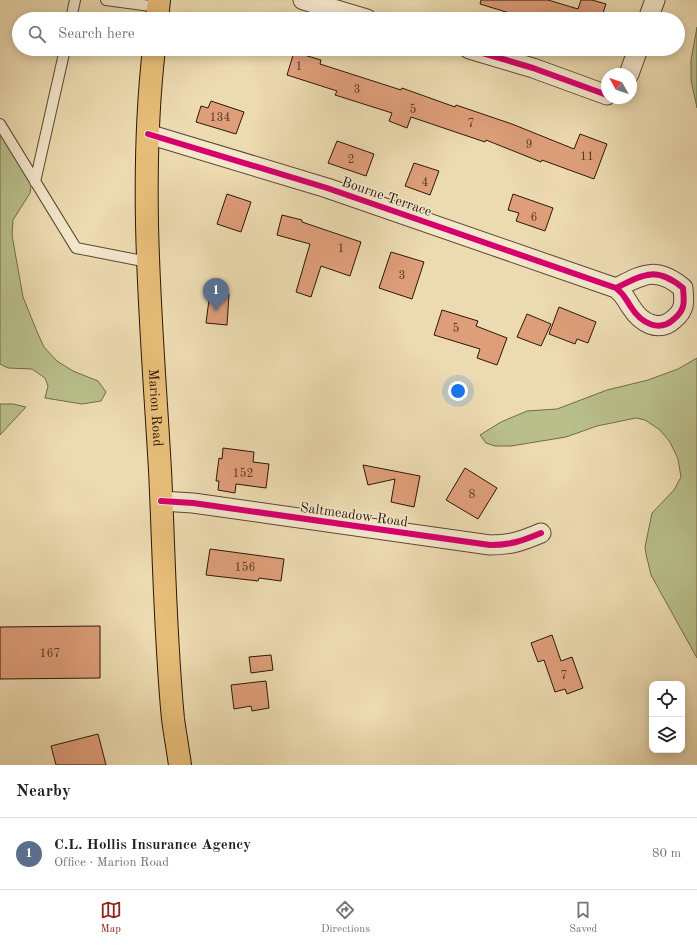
<!DOCTYPE html>
<html lang="en">
<head>
<meta charset="utf-8">
<style>
  :root { --surface:#fff; --page:#f6f6f6; --text:#202124; --muted:#757577; --line:#e0e0e0; --accent:#8f2418 }
  body { margin:0; font-family:"Old Standard TT",serif; background:var(--page); color:var(--text) }
  .controls { position:absolute; right:12px; bottom:12px; display:grid; overflow:hidden; border-radius:8px; box-shadow:0 2px 10px #0003 }
  .controls button { width:36px; height:36px; display:grid; place-items:center; padding:0; border:0; border-bottom:1px solid var(--line); background:var(--surface); color:var(--text); font:20px sans-serif }
  .compass { position:absolute; left:601px; top:68px; width:36px; height:36px; border-radius:50%; background:var(--surface); box-shadow:0 2px 10px #0003; rotate:310deg }
  .you { position:absolute; left:458px; top:391px; width:14px; height:14px; margin:-10px; border:3px solid #fff; border-radius:50%; background:#1a73e8; box-shadow:0 0 0 6px #1a73e833 }
  .badge { display:grid; place-items:center; width:26px; height:26px; border-radius:50%; background:var(--accent); color:#fff; font-size:13px; font-weight:700 }
  .pin { position:absolute; translate:-50% -33px; filter:drop-shadow(0 1px 2px #0008) }
  .pin::after { content:''; position:absolute; top:21px; width:14px; height:12px; background:inherit; clip-path:polygon(0 0,100% 0,50% 100%) }
  .list { margin:0; padding:0; list-style:none }
  h2 { display:flex; justify-content:space-between; align-items:center; height:52px; margin:0; padding:0 16px; font-size:17px }
  h2 small { font-size:13px; font-weight:400; color:var(--muted) }
  .list li { display:grid; grid-template-columns:26px 1fr auto; gap:12px; align-items:center; box-sizing:border-box; height:72px; padding:0 16px; border-top:1px solid var(--line) }
  .list b { display:block; font-size:15px; white-space:nowrap }
  .list p { margin:0; font-size:13px; white-space:nowrap; color:var(--muted) }
  .list em { font-size:13px; font-style:normal; color:var(--muted) }
  .icon { flex:none; width:22px; height:22px; fill:none; stroke:currentColor; stroke-width:2; stroke-linecap:round; stroke-linejoin:round }
  .map { position:relative; flex:none; width:697px; height:765px; overflow:hidden }
  .search { position:absolute; background:var(--surface); box-shadow:0 2px 10px #0003; left:12px; right:12px; top:12px; height:44px; display:flex; align-items:center; gap:10px; box-sizing:border-box; padding:0 14px; border-radius:22px; color:var(--muted); font-size:15px }
  .sheet { height:124px; background:var(--surface) }
  nav { display:flex; justify-content:space-around; align-items:center; box-sizing:border-box; height:56px; border-top:1px solid var(--line); background:var(--surface); font-size:11px; color:var(--muted) }
  nav a { display:grid; justify-items:center; gap:2px }
  nav .on { color:var(--accent) }
  .map>svg:first-child { display:block }
</style>
</head>
<body>
<div class="map">
<svg width="697" height="765" viewBox="0 0 697 765">
  <rect width="100%" height="100%" fill="#ecdab0"/>
  <filter id="stains"><feTurbulence type="fractalNoise" baseFrequency=".005" numOctaves="4"/><feColorMatrix values="0 0 0 0 .2 0 0 0 0 .09 0 0 0 0 .02 0 0 0 .5 -.17"/></filter>
  <radialGradient id="worn" r=".72"><stop offset=".6" stop-color="#630" stop-opacity="0"/><stop offset="1" stop-color="#630" stop-opacity=".3"/></radialGradient>
  <path fill="#b9bf8b" stroke="#726b49" d="M697,27V108L691,80V60Z
    M0,130L33,174L30,193L13,220L12,235L23,297L38,334L44,347L57,361L73,371L98,381L106,392L101,401L82,404L45,398L48,386L45,378L32,369L8,368L0,364Z
    M697,358V658L651,575L646,554L645,547L652,513L674,490L681,477L678,459L670,442L660,430L645,420L636,418L597,426L566,437L511,446H495L486,443L480,435L501,422L527,411L557,409L607,390L648,380L678,369Z
    M0,404H13L26,407L0,435Z"/>
  <path fill="#de9e7a" stroke="#2c1707" d="M481,0H548L578,9L581,0H592L606,4L601,19H529L480,4Z
    M294,52L321,60L320,64L401,90L402,88L455,107L456,105L512,124L574,149L580,134L607,144L594,179L542,160L541,162L486,140L485,142L411,117L407,128L389,121L392,113L335,95L337,91L287,75Z
    M211,101L244,112L236,134L196,122L201,106L208,108Z
    M337,141L374,154L366,176L328,163Z
    M414,163L439,171L430,195L405,186Z
    M227,194L251,202L241,232L217,224Z
    M513,194L553,208L545,231L516,221L519,213L508,210Z
    M282,215L302,220V222L361,242L350,276L321,266L311,297L296,292L310,244L277,235Z
    M391,252L424,262L412,299L379,288Z
    M210,292L229,294L227,325L206,323Z
    M559,307L596,322L588,343L577,339L575,344L549,334Z
    M442,310L478,321L476,326L507,338L497,365L477,358L480,349L434,335Z
    M527,314L551,324L541,346L517,337Z
    M223,448L254,452L253,462L269,464L266,488L236,484L235,493L218,490L219,481H216L219,458L222,459Z
    M363,465L420,476L414,507L391,502L395,479L368,485Z
    M465,468L497,488L478,519L446,500Z
    M210,549L284,559L281,581L259,578L258,581L206,575Z
    M100,626V678L0,679V627Z
    M552,635L561,661L572,657L583,688L567,694L565,689L555,692L544,660L538,662L531,643Z
    M271,655L273,670L251,673L249,657Z
    M266,681L269,708L252,711L251,706L234,709L231,685Z
    M98,734L106,765H56L51,746Z"/>
  <g fill="none" stroke-linecap="round" stroke-linejoin="round">
    <g stroke="#5c4831" stroke-width="12">
      <path id="lane" d="M106,0L158,7
        M71,19L75,0
        M0,124L76,248L148,262
        M35,182L65,49"/>
    </g>
    <g stroke="#5c4831" stroke-width="21">
      <path id="street" d="M303,0L367,19
        M648,19L655,0
        M469,49L533,68L607,95
        M629,74L638,49
        M148,134L327,188L616,288C625,295 625,298 631,307C641,323 659,333 674,319C686,309 684,301 683,288C656,266 644,274 616,288
        M161,501L193,503L490,545C511,545 522,541 541,533"/>
    </g>
    <g stroke="#2c1707" stroke-width="24">
      <g id="primary">
        <path d="M157,19L159,0"/>
        <path id="s1" d="M154,49C138,189 152,330 160,470C164,553 165,636 173,719C175,734 178,750 180,765"/>
      </g>
    </g>
    <use href="#lane" stroke="#f3e7cc" stroke-width="10"/>
    <use href="#street" stroke="#f3e7cc" stroke-width="19"/>
    <use href="#primary" stroke="#e6bd78" stroke-width="22"/>
    <g stroke="#f3e7cc" stroke-width="8">
      <path id="cycleway" d="M469,49L533,68L607,95
        M148,134L327,188L616,288C625,295 625,298 631,307C641,323 659,333 674,319C686,309 684,301 683,288C656,266 644,274 616,288
        M161,501L193,503L490,545C511,545 522,541 541,533"/>
    </g>
    <use href="#cycleway" stroke="#d6006c" stroke-width="6"/>
  </g>
  <g text-anchor="middle" stroke-width="3" stroke-linejoin="round" paint-order="stroke">
    <g font-size="12" fill="#583924">
      <text x="299" y="70">1</text>
      <text x="357" y="93">3</text>
      <text x="413" y="113">5</text>
      <text x="220" y="121">134</text>
      <text x="471" y="127">7</text>
      <text x="529" y="148">9</text>
      <text x="587" y="160">11</text>
      <text x="351" y="163">2</text>
      <text x="425" y="186">4</text>
      <text x="534" y="221">6</text>
      <text x="341" y="252">1</text>
      <text x="402" y="279">3</text>
      <text x="456" y="332">5</text>
      <text x="243" y="477">152</text>
      <text x="472" y="498">8</text>
      <text x="245" y="571">156</text>
      <text x="50" y="657">167</text>
      <text x="564" y="679">7</text>
    </g>
    <g font-size="14" fill="#2c1707" stroke="#f3e7cc">
      <text transform="translate(387 196) rotate(19)" y="5">Bourne Terrace</text>
      <text dy="5" stroke="none"><textPath href="#s1" startOffset="359">Marion Road</textPath></text>
      <text transform="translate(354 514) rotate(8)" y="5">Saltmeadow Road</text>
    </g>
  </g>
  <rect width="100%" height="100%" filter="url(#stains)"/>
  <rect width="100%" height="100%" fill="url(#worn)"/>
</svg>
<div class="controls">
<button><svg class="icon" aria-label="locate" viewBox="0 0 24 24"><circle cx="12" cy="12" r="6"/><path d="M12 2v4M12 18v4M2 12h4M18 12h4"/></svg></button>
<button><svg class="icon" aria-label="layers" viewBox="0 0 24 24"><path d="M12 4l9 5-9 5-9-5zM3 14l9 5 9-5"/></svg></button>
</div>
<svg class="compass" viewBox="-18 -18 36 36"><path d="M0-13l5 13h-10z" fill="#e53935"/><path d="M0 13l5-13h-10z" fill="#757577"/></svg>
<div class="you"></div>
<div class="pin badge" style="left:216px;top:311px;background:#5c6f8a">1</div>
<div class="search"><svg class="icon" aria-label="search" viewBox="0 0 24 24"><circle cx="10" cy="10" r="6"/><path d="M15 15l6 6"/></svg>Search here</div>
</div>
<section class="sheet">
<h2>Nearby<small></small></h2>
<ul class="list">
<li><span class="badge" style="background:#5c6f8a">1</span><div><b>C.L. Hollis Insurance Agency</b><p>Office · Marion Road</p></div><em>80 m</em></li>
</ul>
</section>
<nav>
<a class="on"><svg class="icon" aria-label="map" viewBox="0 0 24 24"><path d="M3 6l6-2 6 2 6-2v14l-6 2-6-2-6 2zM9 4v14M15 6v14"/></svg>Map</a>
<a><svg class="icon" aria-label="directions" viewBox="0 0 24 24"><path d="M12 3l9 9-9 9-9-9zM9 14v-3h6M13 9l2 2-2 2"/></svg>Directions</a>
<a><svg class="icon" aria-label="saved" viewBox="0 0 24 24"><path d="M7 4h10v16l-5-4-5 4z"/></svg>Saved</a>
</nav>
</body>
</html>
